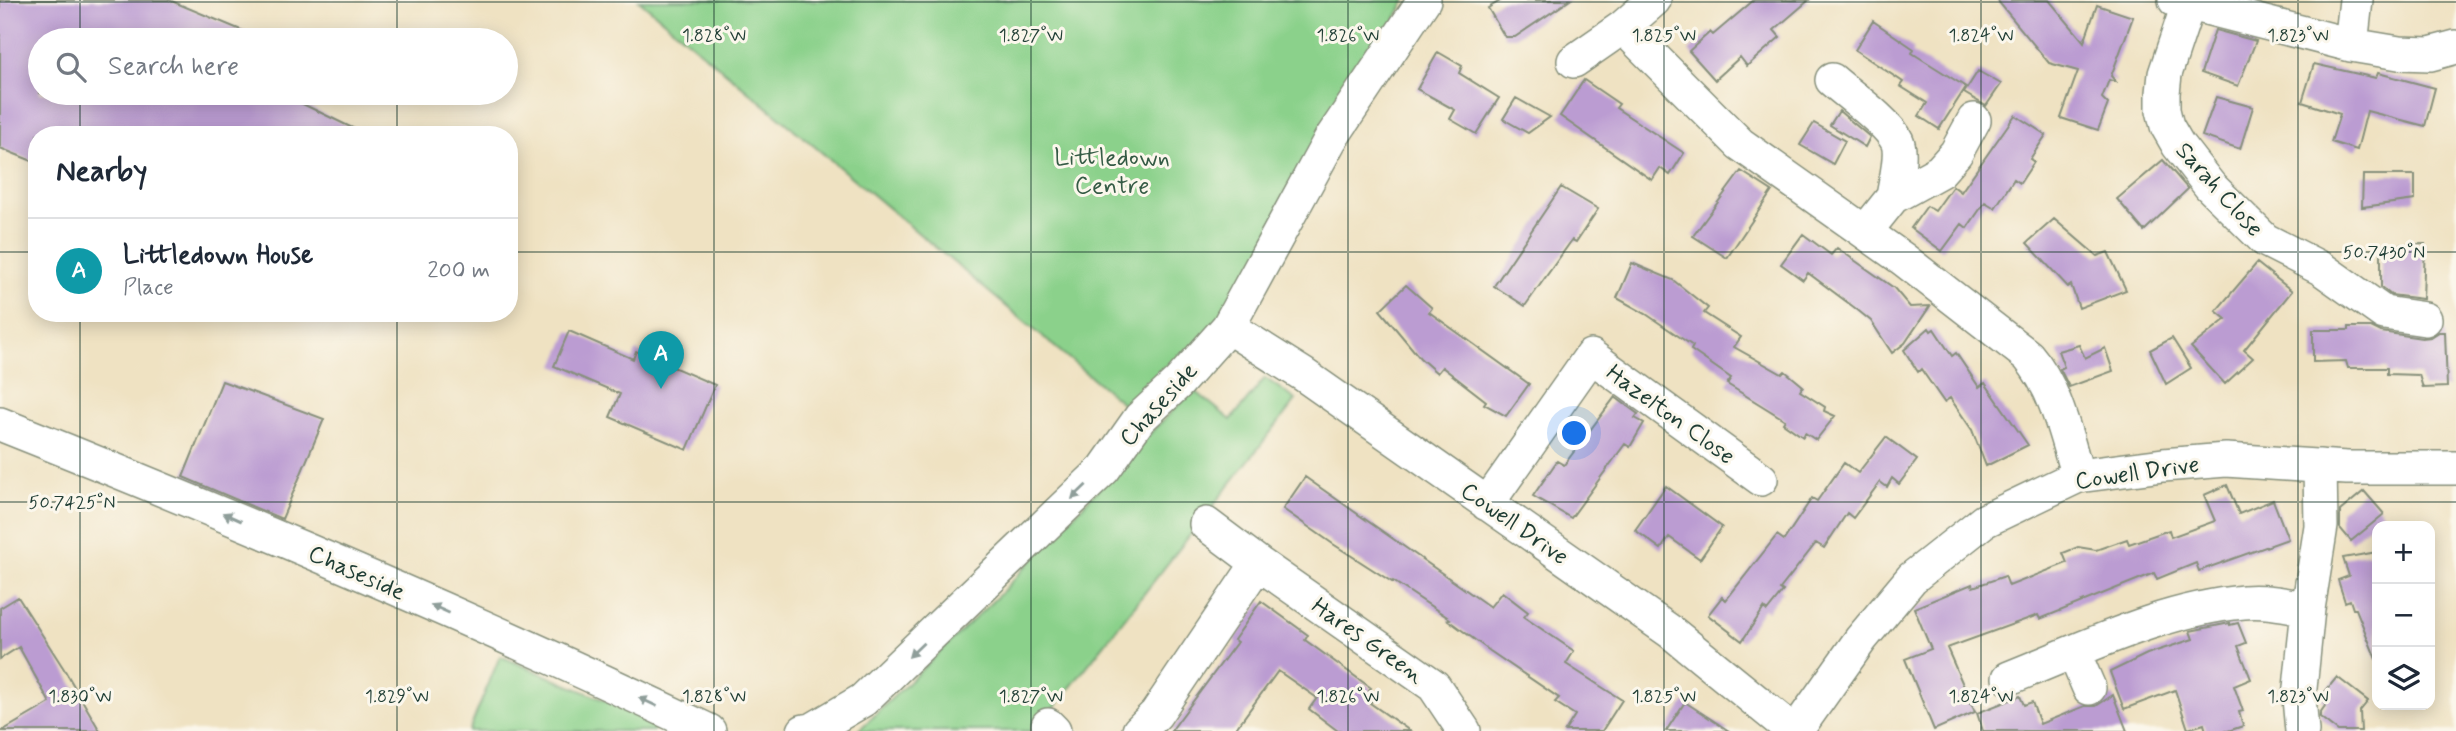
<!DOCTYPE html>
<html lang="en">
<head>
<meta charset="utf-8">
<style>
  :root { --surface:#fff; --page:#f6f6f7; --text:#1f2937; --muted:#747a83; --line:#e0e1e3; --accent:#2563eb }
  body { margin:0; font-family:Mynerve,sans-serif; background:var(--page); color:var(--text) }
  .controls { position:absolute; right:21px; bottom:21px; display:grid; overflow:hidden; border-radius:14px; box-shadow:0 4px 18px #0003 }
  .controls button { width:63px; height:63px; display:grid; place-items:center; padding:0; border:0; border-bottom:2px solid var(--line); background:var(--surface); color:var(--text); font:35px sans-serif }
  .you { position:absolute; left:1575px; top:434px; width:24px; height:24px; margin:-18px; border:5px solid #fff; border-radius:50%; background:#1a73e8; box-shadow:0 0 0 10px #1a73e833 }
  .badge { display:grid; place-items:center; width:46px; height:46px; border-radius:50%; background:var(--accent); color:#fff; font-size:23px; font-weight:700 }
  .pin { position:absolute; translate:-50% -58px; filter:drop-shadow(0 2px 4px #0008) }
  .pin::after { content:''; position:absolute; top:37px; width:24px; height:21px; background:inherit; clip-path:polygon(0 0,100% 0,50% 100%) }
  .list { margin:0; padding:0; list-style:none }
  h2 { display:flex; justify-content:space-between; align-items:center; height:91px; margin:0; padding:0 28px; font-size:30px }
  h2 small { font-size:23px; font-weight:400; color:var(--muted) }
  .list li { display:grid; grid-template-columns:46px 1fr auto; gap:21px; align-items:center; box-sizing:border-box; height:105px; padding:0 28px; border-top:2px solid var(--line) }
  .list b { display:block; font-size:26px; white-space:nowrap }
  .list p { margin:0; font-size:23px; white-space:nowrap; color:var(--muted) }
  .list em { font-size:23px; font-style:normal; color:var(--muted) }
  .icon { flex:none; width:38px; height:38px; fill:none; stroke:currentColor; stroke-width:2; stroke-linecap:round; stroke-linejoin:round }
  .map { position:relative; flex:none; width:2456px; height:731px; overflow:hidden }
  .search { position:absolute; background:var(--surface); box-shadow:0 4px 18px #0003; left:28px; top:28px; width:490px; height:77px; display:flex; align-items:center; gap:18px; box-sizing:border-box; padding:0 24px; border-radius:38px; color:var(--muted); font-size:26px }
  .panel { position:absolute; background:var(--surface); box-shadow:0 4px 18px #0003; left:28px; top:126px; width:490px; height:196px; border-radius:28px }
  .map>svg:first-child { display:block }
</style>
</head>
<body>
<div class="map">
<svg width="2456" height="731" viewBox="0 0 2456 731">
  <rect width="100%" height="100%" fill="#fbf7ec"/>
  <filter id="ink" filterUnits="userSpaceOnUse"><feTurbulence type="fractalNoise" baseFrequency=".0143" numOctaves="2"/><feDisplacementMap in="SourceGraphic" scale="14" xChannelSelector="R" yChannelSelector="G"/><feConvolveMatrix kernelMatrix="1 2 1 2 8 2 1 2 1" color-interpolation-filters="sRGB"/></filter>
  <filter id="wash" filterUnits="userSpaceOnUse"><feTurbulence type="fractalNoise" baseFrequency=".00686" numOctaves="4" result="noise"/><feDisplacementMap in="SourceGraphic" scale="28" xChannelSelector="R" yChannelSelector="G"/><feGaussianBlur stdDeviation="1.57" result="paint"/><feColorMatrix in="noise" values="0 0 0 0 0 0 0 0 0 0 0 0 0 0 0 0 0 1.4 0 .05"/><feComposite in="paint" operator="in"/></filter>
  <g filter="url(#wash)">
    <rect width="100%" height="100%" fill="#efe2c2"/>
    <path fill="#8bd18b" stroke="#558760" stroke-width="2" d="M639,0H1406L1228,327L1140,418Z
      M1265,378L1296,400L1051,712L1033,731H858L1003,591L1156,427L1194,390L1231,420Z
      M500,656L656,722L653,731H469Z"/>
    <g id="blocks">
      <path fill="#bb9cd2" d="M0,0H169L265,40H40V93H280L367,135H37V163L0,148Z
        M1502,0H1570L1515,37H1505L1488,8Z
        M1754,0H1809L1774,30L1780,37L1747,66L1740,57L1715,80L1689,51L1710,32L1713,35Z
        M1997,0H2049L2084,42L2097,5L2133,17L2111,76L2116,82L2109,80L2102,98L2108,104L2098,130L2061,118L2078,71L2049,63Z
        M1873,21L1914,49L1912,53L1966,87L1939,129L1919,116L1927,103L1900,86L1903,82L1855,50Z
        M2215,30L2256,41L2238,86L2201,73Z
        M1438,52L1462,66L1459,73L1499,98L1476,134L1450,119L1455,110L1417,89Z
        M2314,64L2376,78L2378,73L2435,88L2425,126L2367,111L2357,150L2331,142L2340,114L2302,102Z
        M1978,71L2001,84L1986,106L1964,93Z
        M1584,80L1619,104L1616,108L1684,153L1670,175L1660,168L1652,180L1560,116Z
        M2216,97L2253,107L2240,149L2202,136Z
        M1516,98L1550,117L1528,133L1503,119Z
        M1839,111L1870,137L1865,147L1830,125Z
        M2015,115L2046,135L2030,159L2034,162L2020,183L2014,179L1995,208L1985,202L1967,228L1962,224L1942,251L1911,228L1927,206L1935,211L1953,186L1961,192Z
        M1814,123L1845,141L1833,164L1800,145Z
        M2163,160L2188,189L2144,231L2117,199Z
        M1741,171L1772,191L1727,258L1693,236Z
        M2363,175H2415V200L2362,207Z
        M1561,187L1598,209L1576,242L1572,240L1525,306L1494,286Z
        M2054,219L2097,256L2108,252L2126,290L2079,308L2071,285L2068,287L2027,243Z
        M1803,234L1831,255L1837,248L1894,288L1910,307L1930,306L1905,343L1892,353L1871,321L1855,308L1808,273L1803,280L1781,264Z
        M2425,244L2423,299L2391,295L2381,287V245Z
        M1632,263L1673,280L1708,308L1704,313L1741,337L1734,347L1782,374L1785,371L1803,386L1800,391L1825,407L1824,411L1835,416L1816,440L1805,433L1803,437L1783,423L1785,420L1727,384L1731,378L1691,350L1693,346L1646,314L1617,298Z
        M2257,263L2292,291L2244,350L2253,358L2225,384L2191,347L2226,319L2216,311Z
        M1406,285L1432,308L1429,312L1529,384L1506,416L1484,404L1486,401L1442,367L1437,373L1420,358L1380,310Z
        M2349,327H2371L2381,332L2422,338L2431,337L2439,332H2445L2447,387L2423,388L2419,375L2387,374V368H2348L2346,361L2313,362V330H2349Z
        M1929,328L1931,331L1934,329L1952,356L1956,353L1979,387L1985,383L2028,445L1986,466L1972,430L1950,398L1944,402L1921,369L1918,372L1904,350Z
        M569,331L633,359L636,351L715,385L687,450L610,417L620,394L554,366Z
        M2172,338L2191,368L2166,384L2150,350Z
        M2079,345L2085,358L2105,348L2113,371L2069,387L2060,369L2064,367L2058,351Z
        M222,381L324,419L282,519L183,477Z
        M1615,397L1638,414L1635,418L1644,423L1630,447L1625,444L1571,518L1533,496L1557,461L1564,465Z
        M1886,437L1917,460L1899,484L1892,478L1887,487L1880,482L1853,518L1847,513L1824,548L1816,543L1780,589L1783,591L1767,611L1764,608L1742,641L1708,615L1722,597L1726,600L1777,535L1784,540L1812,498L1817,501L1844,463L1858,473Z
        M1305,477L1490,607L1502,592L1528,612L1524,617L1574,651L1566,664L1622,700L1602,731H1565L1575,715L1555,702L1559,698L1490,651L1448,620L1450,619L1393,581L1392,582L1333,544L1283,509Z
        M2227,485L2239,514L2273,500L2288,539L2199,571L2196,563L2157,579L2154,573L2040,619L2038,615L1947,648L1975,712L1934,730L1905,659L1931,649L1914,608L1972,584L1973,587L2005,576L2009,586L2064,564L2067,563L2063,553L2078,547L2096,550L2127,539L2129,544L2169,530L2171,537L2215,521L2204,495Z
        M1666,486L1722,527L1700,559L1669,537L1661,549L1635,530Z
        M2364,491L2384,514L2351,541L2340,528V511Z
        M2377,552V659H2376L2356,609H2353L2350,600L2345,602L2338,580L2349,576L2343,558Z
        M18,597L64,669L100,731H2L50,703L19,647L0,659V608Z
        M1261,601L1308,635L1305,640L1371,688L1369,691L1376,696L1370,703L1410,731H1338L1309,709L1317,698L1278,671L1234,731H1171L1237,642L1234,640Z
        M2230,623V625L2238,623L2246,643L2238,646L2251,679L2234,686L2243,711L2239,712L2243,726L2228,731H2206L2204,724L2188,729L2175,690L2124,709L2110,672L2147,654L2193,639L2190,631Z
        M2337,677L2368,701L2360,711L2361,731H2338L2320,717V713L2327,703L2320,698Z
        M2113,695L2127,731H1983L1977,713L2020,696L2024,705L2032,702L2040,724L2085,706H2096Z
        M1685,702L1729,731H1666Z"/>
    </g>
  </g>
  <g filter="url(#ink)">
    <use href="#blocks" fill-opacity="0" stroke="#87907b" stroke-width="2"/>
    <g fill="none" stroke-linecap="round" stroke-linejoin="round">
      <g stroke="#87907b" stroke-width="36">
        <path id="minor" d="M2175,0L2351,45L2399,53L2430,54L2456,47
          M2188,5L2165,74L2163,93V110L2167,126L2178,145L2210,186L2265,240L2322,269L2384,313L2425,319
          M1623,27L1740,144L1903,259L2028,356C2057,390 2065,435 2078,476
          M2351,45L2356,0
          M1574,61L1623,27L1654,0
          M1832,80C1849,95 1888,122 1897,141C1903,154 1895,183 1893,197
          M1865,232L1893,197L1940,171L1956,153L1974,120
          M1228,327L1304,375L1671,632L1793,731
          M0,424C239,519 477,620 709,731
          M1487,504L1591,356L1761,479
          M1206,524L1258,563
          M2074,653L2089,688
          M2009,678C2085,648 2162,609 2244,602C2266,600 2287,605 2308,609
          M1048,725L1054,731
          M804,731L812,730L863,700L1104,469L1140,418L1178,383L1228,327L1330,140L1424,0
          M1139,731L1156,714L1258,563L1434,686L1464,731
          M1796,731L1861,639L1912,578L1984,521L2078,476L2163,465L2226,460L2347,468H2456
          M2302,731L2299,698L2308,609L2321,526L2320,466"/>
      </g>
      <use href="#minor" stroke="#fff" stroke-width="33"/>
    </g>
    <defs><path id="oneway-solid" d="M-6-.8H1V-3.2L6.5 0L1 3.2V.8H-6Z" transform="scale(1.75)"/></defs>
    <g fill="#8f9e9a">
      <use href="#oneway-solid" transform="translate(1079 492) rotate(136)"/>
      <use href="#oneway-solid" transform="translate(232 517) rotate(-156)"/>
      <use href="#oneway-solid" transform="translate(440 609) rotate(-156)"/>
      <use href="#oneway-solid" transform="translate(916 650) rotate(136)"/>
      <use href="#oneway-solid" transform="translate(648 702) rotate(-155)"/>
    </g>
  </g>
  <path fill="none" stroke="#1f3d34" stroke-width="2" stroke-opacity="0.45" d="M80,0V40M397,0V40M714,0V731M1031,0V731M1348,0V731M1664,0V731M1981,0V731M2298,0V731M0,2H2456M80,93V135M397,93V135M0,252H37M509,252H2456M80,313V731M397,313V731M0,502H2456"/>
  <g text-anchor="middle" stroke-width="6" stroke-linejoin="round" paint-order="stroke">
    <g font-size="24" fill="#355b45" stroke="#fbf7ec">
      <text x="1112" y="165">Littledown<tspan x="1112" dy="28">Centre</tspan></text>
    </g>
    <g font-size="24" fill="#1f3d34" stroke="#fbf7ec">
      <text transform="translate(2220 189) rotate(48)" y="8">Sarah Close</text>
      <text transform="translate(1158 404) rotate(-48)" y="8">Chaseside</text>
      <text transform="translate(1671 414) rotate(36)" y="8">Hazelton Close</text>
      <text transform="translate(2137 472) rotate(-8)" y="8">Cowell Drive</text>
      <text transform="translate(1515 523) rotate(35)" y="8">Cowell Drive</text>
      <text transform="translate(357 572) rotate(24)" y="8">Chaseside</text>
      <text transform="translate(1368 640) rotate(35)" y="8">Hares Green</text>
    </g>
  </g>
  <g font-size="18" text-anchor="middle" fill="#1f3d34" stroke="#fbf7ec" stroke-width="6" stroke-linejoin="round" paint-order="stroke">
    <text x="714" y="41">1.828°W</text>
    <text x="1031" y="41">1.827°W</text>
    <text x="1348" y="41">1.826°W</text>
    <text x="1664" y="41">1.825°W</text>
    <text x="1981" y="41">1.824°W</text>
    <text x="2298" y="41">1.823°W</text>
    <text x="2384" y="258">50.7430°N</text>
    <text x="72" y="508">50.7425°N</text>
    <text x="80" y="702">1.830°W</text>
    <text x="397" y="702">1.829°W</text>
    <text x="714" y="702">1.828°W</text>
    <text x="1031" y="702">1.827°W</text>
    <text x="1348" y="702">1.826°W</text>
    <text x="1664" y="702">1.825°W</text>
    <text x="1981" y="702">1.824°W</text>
    <text x="2298" y="702">1.823°W</text>
  </g>
</svg>
<div class="controls">
<button>+</button>
<button>−</button>
<button><svg class="icon" aria-label="layers" viewBox="0 0 24 24"><path d="M12 4l9 5-9 5-9-5zM3 14l9 5 9-5"/></svg></button>
</div>
<div class="you"></div>
<div class="pin badge" style="left:661px;top:389px;background:#0f9aa8">A</div>
<div class="search"><svg class="icon" aria-label="search" viewBox="0 0 24 24"><circle cx="10" cy="10" r="6"/><path d="M15 15l6 6"/></svg>Search here</div>
<section class="panel">
<h2>Nearby<small></small></h2>
<ul class="list">
<li><span class="badge" style="background:#0f9aa8">A</span><div><b>Littledown House</b><p>Place</p></div><em>200 m</em></li>
</ul>
</section>
</div>
</body>
</html>
